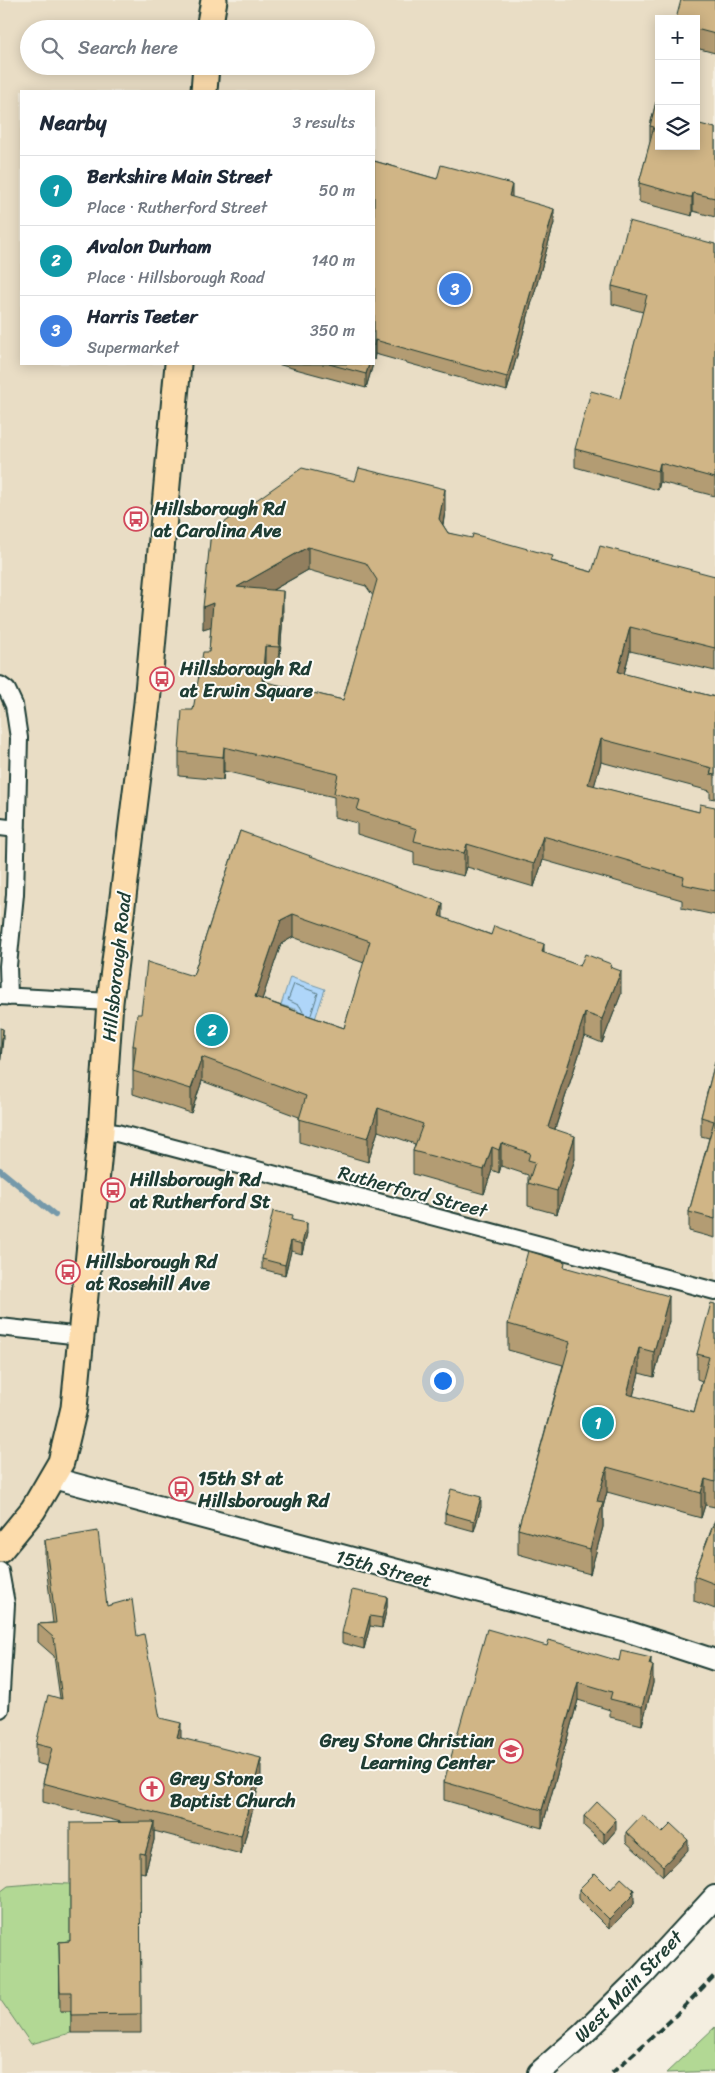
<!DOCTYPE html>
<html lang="en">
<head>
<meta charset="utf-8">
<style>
  :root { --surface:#fff; --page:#f6f6f7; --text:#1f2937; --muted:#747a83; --line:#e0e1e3; --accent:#2563eb }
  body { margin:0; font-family:Sriracha,sans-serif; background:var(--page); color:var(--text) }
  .controls { position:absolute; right:15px; top:15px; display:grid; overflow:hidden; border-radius:0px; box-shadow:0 2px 12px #0003 }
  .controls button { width:45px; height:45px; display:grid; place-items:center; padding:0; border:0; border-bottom:1px solid var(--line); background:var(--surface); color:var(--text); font:25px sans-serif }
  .you { position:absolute; left:442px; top:1380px; width:18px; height:18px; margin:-12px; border:4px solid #fff; border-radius:50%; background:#1a73e8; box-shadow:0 0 0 8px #1a73e833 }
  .badge { display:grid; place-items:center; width:32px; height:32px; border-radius:50%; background:var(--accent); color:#fff; font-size:16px; font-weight:700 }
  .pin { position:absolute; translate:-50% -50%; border:2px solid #fff; box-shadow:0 1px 5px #0006 }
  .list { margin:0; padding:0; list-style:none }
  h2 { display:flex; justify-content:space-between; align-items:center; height:65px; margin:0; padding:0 20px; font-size:21px }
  h2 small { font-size:16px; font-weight:400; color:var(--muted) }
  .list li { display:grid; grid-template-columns:32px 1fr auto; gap:15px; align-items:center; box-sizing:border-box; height:70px; padding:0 20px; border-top:1px solid var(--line) }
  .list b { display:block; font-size:19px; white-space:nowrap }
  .list p { margin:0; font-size:16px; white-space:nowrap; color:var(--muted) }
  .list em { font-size:16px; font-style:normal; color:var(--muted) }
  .icon { flex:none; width:28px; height:28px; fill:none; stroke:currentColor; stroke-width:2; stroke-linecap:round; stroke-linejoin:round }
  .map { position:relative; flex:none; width:715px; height:2073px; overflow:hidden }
  .search { position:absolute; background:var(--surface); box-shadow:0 2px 12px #0003; left:20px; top:20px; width:355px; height:55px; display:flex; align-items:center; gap:12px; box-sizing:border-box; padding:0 18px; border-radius:28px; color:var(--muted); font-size:19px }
  .panel { position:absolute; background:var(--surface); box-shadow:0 2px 12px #0003; left:20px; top:90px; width:355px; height:275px; border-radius:0px }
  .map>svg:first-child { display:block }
</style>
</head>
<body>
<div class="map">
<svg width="715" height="2073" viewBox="0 0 715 2073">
  <rect width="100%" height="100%" fill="#f4eee0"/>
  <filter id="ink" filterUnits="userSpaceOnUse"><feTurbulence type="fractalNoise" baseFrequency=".02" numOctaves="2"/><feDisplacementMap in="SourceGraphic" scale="10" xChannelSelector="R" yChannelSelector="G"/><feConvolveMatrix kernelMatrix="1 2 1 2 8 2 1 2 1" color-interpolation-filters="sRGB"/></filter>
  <g filter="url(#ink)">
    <path fill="#e9ddc5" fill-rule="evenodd" d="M0,0H715V1895L525,2073H0ZM659,19H696V146H659ZM29,29H366V66H29ZM21,91H374V364H21Z"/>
    <path fill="#b2d894" stroke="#688a64" d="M43,1883L70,1884V1960L60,2011H71V2033L31,2044L0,1999V1892L8,1886Z
      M715,2027V2071L666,2073Z"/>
    <path fill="#afd6f9" stroke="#7599aa" d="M290,977L325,989L312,1028L294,1021L298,1010L281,1005Z"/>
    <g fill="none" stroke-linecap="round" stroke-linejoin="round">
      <path stroke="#597a83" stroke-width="1" d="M303,1012L300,1006L288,1000L294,984L318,993L311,1015"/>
      <path stroke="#7599aa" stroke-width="6" d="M0,1170L55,1215"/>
      <g stroke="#1f3d34" stroke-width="20">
        <path id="minor" d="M0,685L7,690L14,705L19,738L15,894L8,966L9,997
          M0,827L17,829
          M0,996L110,1002
          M101,1131L117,1133L715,1291
          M0,1327L81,1336
          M0,1571L6,1604L0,1709"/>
      </g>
      <g stroke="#1f3d34" stroke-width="24">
        <path id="tertiary" d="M53,1478L626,1631L715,1660"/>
      </g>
      <g stroke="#1f3d34" stroke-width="26">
        <path id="secondary" d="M539,2073L582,2035L642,1976L715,1897"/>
      </g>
      <g stroke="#1f3d34" stroke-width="29">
        <path id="primary" d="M209,29L214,0
          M204,91L206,66
          M0,1550L33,1510L61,1462L74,1408L101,1131L110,1002L147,703L178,364"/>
      </g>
      <use href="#minor" stroke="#fdfcf7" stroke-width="16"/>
      <use href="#tertiary" stroke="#fdfcf7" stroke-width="20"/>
      <use href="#secondary" stroke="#fdfcf7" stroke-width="22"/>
      <use href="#primary" stroke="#fcdcac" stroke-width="25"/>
      <path stroke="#1f3d34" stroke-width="4" stroke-dasharray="8 4" stroke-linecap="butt" d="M612,2073L670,2021L715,1975"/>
    </g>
    <path fill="#b39c73" stroke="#1f3d34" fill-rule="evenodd" d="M715,0V53L696,48V19Z
      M656,102L659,146L715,128V217L693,211L692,216L689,215L639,202V183L650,143V126Z
      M374,161L437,179L512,197L554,223L507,391L375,354L374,360Z
      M715,244V496L660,482L658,490L575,467V449L620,399L643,312L612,304V286Z
      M277,364H373L366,388Z
      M445,512L443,525L448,533L592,572L715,576V671L630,651L624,674L715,697V799L710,798V791L601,762L594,786L699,812L715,807V915L682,908V900L543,860L534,887L467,867L464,876L414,864V852L357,834V823L334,817V797L224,771L223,780L179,776V752L193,710L209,652L211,627L203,630L211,532ZM308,570L366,586L373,596L343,700L264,682L265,669L279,670L283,615L273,590Z
      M240,831L443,918L580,966L611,968L621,994L602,1043L585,1036L555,1129L575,1159L557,1214L528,1206V1175L501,1166L499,1173L492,1170L484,1194L413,1174V1151L415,1144L378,1131L368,1162L299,1142V1117L202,1081L191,1113L133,1094V1046L141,1014L193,976ZM293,937L364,963L344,1028L262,999L281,944Z
      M715,1062V1238L689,1231V1212L709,1138L701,1136V1117Z
      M293,1220L307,1233L302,1254L291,1251L285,1275L262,1269V1259Z
      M565,1267L669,1321L654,1377L639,1373L633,1396L694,1412L702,1381L697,1379V1354L715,1304V1507L705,1505L701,1518L607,1492L603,1507V1527L590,1574L518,1554V1529L563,1365L508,1350V1324Z
      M481,1507L474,1531L445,1523V1513Z
      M715,1520V1609L694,1601V1576Z
      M45,1540L107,1606L137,1636L160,1718L181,1738L261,1777L241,1854L154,1831V1840L145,1873L140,1872L141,2033H71V2011H60L59,1942L70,1941L121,1822L43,1802V1783L47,1766L36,1763V1744L60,1698L54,1656L38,1642V1624L53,1623L45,1558Z
      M387,1597V1607L382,1628L370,1626L364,1649L342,1643V1633Z
      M547,1646L619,1661L651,1665L653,1683L642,1725L610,1717V1710L578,1700L542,1828L444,1800V1782Z
      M584,1816L616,1830L604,1844L584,1826Z
      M626,1832L662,1833L688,1850L663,1876L626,1842Z
      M579,1889H611L634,1900V1904L609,1929L579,1899Z"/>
    <path fill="#927f5e" stroke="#1f3d34" d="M512,184V199L509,196Z
      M693,193V211L692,216V197Z
      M554,209V223L507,391V377Z
      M375,340V354L374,360V346Z
      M369,364H373L366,388V374Z
      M660,463V482L658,490V471Z
      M445,489V512L439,543V519Z
      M308,547V570L237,610V587Z
      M283,591V615L279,670V647Z
      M213,603V627L203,630V607Z
      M630,627V651L618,696V672Z
      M265,646V669L262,705V681Z
      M601,739V762L588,808V784Z
      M224,747V771L223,780V757Z
      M543,836V860L534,887V864Z
      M467,844V867L464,876V853Z
      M443,903V926L439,916Z
      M293,914V937L281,944L255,1020V997L281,920Z
      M544,944V968L542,952Z
      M621,971V994L602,1043V1019Z
      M585,1013V1036L548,1150V1127Z
      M3,1029V1039L0,1068V1058Z
      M202,1057V1081L191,1113V1089Z
      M378,1108V1131L368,1162V1138Z
      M575,1136V1159L557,1214V1191Z
      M501,1143V1166L499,1173V1150Z
      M492,1147V1170L484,1194V1170Z
      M307,1223V1233L302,1254V1244Z
      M291,1241V1251L285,1275V1265Z
      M669,1296V1321L654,1377V1352Z
      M639,1348V1373L627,1419V1394Z
      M607,1467V1492L603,1507V1527L590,1574V1549L597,1501Z
      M705,1479V1505L701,1518V1493Z
      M481,1497V1507L474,1531V1521Z
      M387,1597V1607L382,1628V1618Z
      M370,1616V1626L364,1649V1639Z
      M651,1658V1673L653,1666V1683L642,1725V1707Z
      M578,1682V1700L542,1828V1810Z
      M181,1723V1742L177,1737Z
      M261,1758V1777L241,1854V1836Z
      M616,1820V1830L604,1844V1834Z
      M154,1822V1840L145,1873V1854Z
      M688,1840V1850L663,1876V1866Z
      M634,1890V1904L609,1929V1919Z"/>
    <path fill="#d0b586" stroke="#1f3d34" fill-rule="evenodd" d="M681,0H715V34L696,29V19H676Z
      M656,102L659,103V146H696V123L715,128V198L693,193L692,197H689L639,183L654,127L650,126Z
      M374,161L437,179L441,165L512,184L509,196L554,209L507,377L375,340L374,346Z
      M629,221L715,244V478L660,463L658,471L575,449L591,391L620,399L647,295L612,286Z
      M329,364H369L366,374Z
      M302,468L355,481L359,468L445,489L439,519L448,533L472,538L473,534L553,556L551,561L592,572L600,546L715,576V648L630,627L618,672L715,697V775L710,774L712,768L601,739L588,784L699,812L700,804L715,807V891L682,884L684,877L543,836L534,864L467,844L464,853L414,841L417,829L357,810L360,800L334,793L338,774L224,747L223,757L179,752L182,710H193L203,652H209L213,603L203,607L211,532ZM308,547L366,563L377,580L343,700L262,681L265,646L279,647L283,591L237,587Z
      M240,831L443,903L439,916L491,935L494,926L544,944L542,952L580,966L585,954L611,964L610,967L621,971L602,1019L585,1013L548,1127L575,1136L557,1191L528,1183L535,1162L528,1160L530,1153L501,1143L499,1150L492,1147L484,1170L413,1151L423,1124L378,1108L368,1138L299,1119L306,1096L202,1057L191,1089L133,1071L136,1046H133L137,1014H141L147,962L193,976ZM293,914L370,941L344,1028L255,997L281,920Z
      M0,1028L3,1029L0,1058Z
      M715,1062V1219L689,1212L714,1121L701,1117Z
      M273,1211L293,1215L292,1220L307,1223L302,1244L291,1241L285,1265L262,1259Z
      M528,1251L565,1262L564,1267L669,1296L654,1352L639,1348L627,1394L694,1412L709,1357L697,1354L711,1303L715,1304V1482L705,1479L701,1493L607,1467L597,1501L603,1502L590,1549L518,1529L570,1342L508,1324Z
      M451,1489L481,1497L474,1521L445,1513Z
      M715,1520V1584L694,1576Z
      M98,1531L107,1606L132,1599L137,1636L144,1634L160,1718L181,1723L177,1737L261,1758L241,1836L43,1783L52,1748L36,1744L48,1695L62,1699L54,1638L38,1624L56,1623L45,1540Z
      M352,1590L387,1597L382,1618L370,1616L364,1639L342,1633Z
      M487,1629L547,1646L549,1640L619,1661L621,1651L651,1658L649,1664L653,1666L642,1707L610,1699L612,1692L578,1682L542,1810L444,1782Z
      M597,1802L616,1820L604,1834L584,1816Z
      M642,1815L662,1833L671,1824L688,1840L663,1866L626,1832Z
      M154,1822L145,1854L140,1853L141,2014L71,2015V1992H60L59,1942L70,1941V1823Z
      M595,1873L611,1889L621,1878L634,1890L632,1892L634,1894L609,1919L579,1889Z"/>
  </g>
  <defs>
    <g id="bus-ring" transform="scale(1.25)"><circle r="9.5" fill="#fdfcf7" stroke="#d1495b" stroke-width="1.5"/><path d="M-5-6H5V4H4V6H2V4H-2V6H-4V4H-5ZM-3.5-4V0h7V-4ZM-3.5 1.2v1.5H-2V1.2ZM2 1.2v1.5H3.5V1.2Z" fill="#d1495b"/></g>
    <g id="school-ring" transform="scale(1.25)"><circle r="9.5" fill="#fdfcf7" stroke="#d1495b" stroke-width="1.5"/><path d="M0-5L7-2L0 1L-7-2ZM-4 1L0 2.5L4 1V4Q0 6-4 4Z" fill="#d1495b"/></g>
    <g id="church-ring" transform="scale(1.25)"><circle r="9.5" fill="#fdfcf7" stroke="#d1495b" stroke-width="1.5"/><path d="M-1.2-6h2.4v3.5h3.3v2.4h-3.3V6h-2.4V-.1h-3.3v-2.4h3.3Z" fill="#d1495b"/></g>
  </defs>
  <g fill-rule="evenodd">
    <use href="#bus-ring" x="136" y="519"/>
    <use href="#bus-ring" x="162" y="679"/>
    <use href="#bus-ring" x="113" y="1190"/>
    <use href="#bus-ring" x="68" y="1272"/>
    <use href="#bus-ring" x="181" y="1489"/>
    <use href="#school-ring" x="511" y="1751"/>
    <use href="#church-ring" x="152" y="1789"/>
  </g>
  <g text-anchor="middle" stroke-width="4" stroke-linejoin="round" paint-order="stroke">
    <g font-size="19" font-weight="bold" fill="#1f3d34" stroke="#fdfcf7" text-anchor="start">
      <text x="154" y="515">Hillsborough Rd<tspan x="154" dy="22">at Carolina Ave</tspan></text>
      <text x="180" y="675">Hillsborough Rd<tspan x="180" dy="22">at Erwin Square</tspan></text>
      <text x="130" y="1186">Hillsborough Rd<tspan x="130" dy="22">at Rutherford St</tspan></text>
      <text x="86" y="1268">Hillsborough Rd<tspan x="86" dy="22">at Rosehill Ave</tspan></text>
      <text x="198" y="1485">15th St at<tspan x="198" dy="22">Hillsborough Rd</tspan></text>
      <text x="494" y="1747" text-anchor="end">Grey Stone Christian<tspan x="494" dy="22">Learning Center</tspan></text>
      <text x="170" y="1785">Grey Stone<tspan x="170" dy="22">Baptist Church</tspan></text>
    </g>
    <g font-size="19" fill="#1f3d34" stroke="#fdfcf7">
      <text transform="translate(116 967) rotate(-84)" y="7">Hillsborough Road</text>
      <text transform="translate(413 1191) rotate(15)" y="7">Rutherford Street</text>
      <text transform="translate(384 1568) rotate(15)" y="7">15th Street</text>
      <text transform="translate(628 1986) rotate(-46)" y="7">West Main Street</text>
    </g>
  </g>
</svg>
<div class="controls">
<button>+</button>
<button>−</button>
<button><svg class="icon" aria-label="layers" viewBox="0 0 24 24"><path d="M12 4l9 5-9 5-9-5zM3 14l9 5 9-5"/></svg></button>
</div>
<div class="you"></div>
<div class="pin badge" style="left:598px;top:1423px;background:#0f9aa8">1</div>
<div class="pin badge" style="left:212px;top:1030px;background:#0f9aa8">2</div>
<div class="pin badge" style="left:455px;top:289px;background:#3f7fe0">3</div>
<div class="search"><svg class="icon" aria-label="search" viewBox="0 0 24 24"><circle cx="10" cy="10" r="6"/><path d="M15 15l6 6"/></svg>Search here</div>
<section class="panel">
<h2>Nearby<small>3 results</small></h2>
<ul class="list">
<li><span class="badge" style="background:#0f9aa8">1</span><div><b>Berkshire Main Street</b><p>Place · Rutherford Street</p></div><em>50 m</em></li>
<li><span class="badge" style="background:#0f9aa8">2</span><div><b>Avalon Durham</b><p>Place · Hillsborough Road</p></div><em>140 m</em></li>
<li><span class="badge" style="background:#3f7fe0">3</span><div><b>Harris Teeter</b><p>Supermarket</p></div><em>350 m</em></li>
</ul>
</section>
</div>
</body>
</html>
